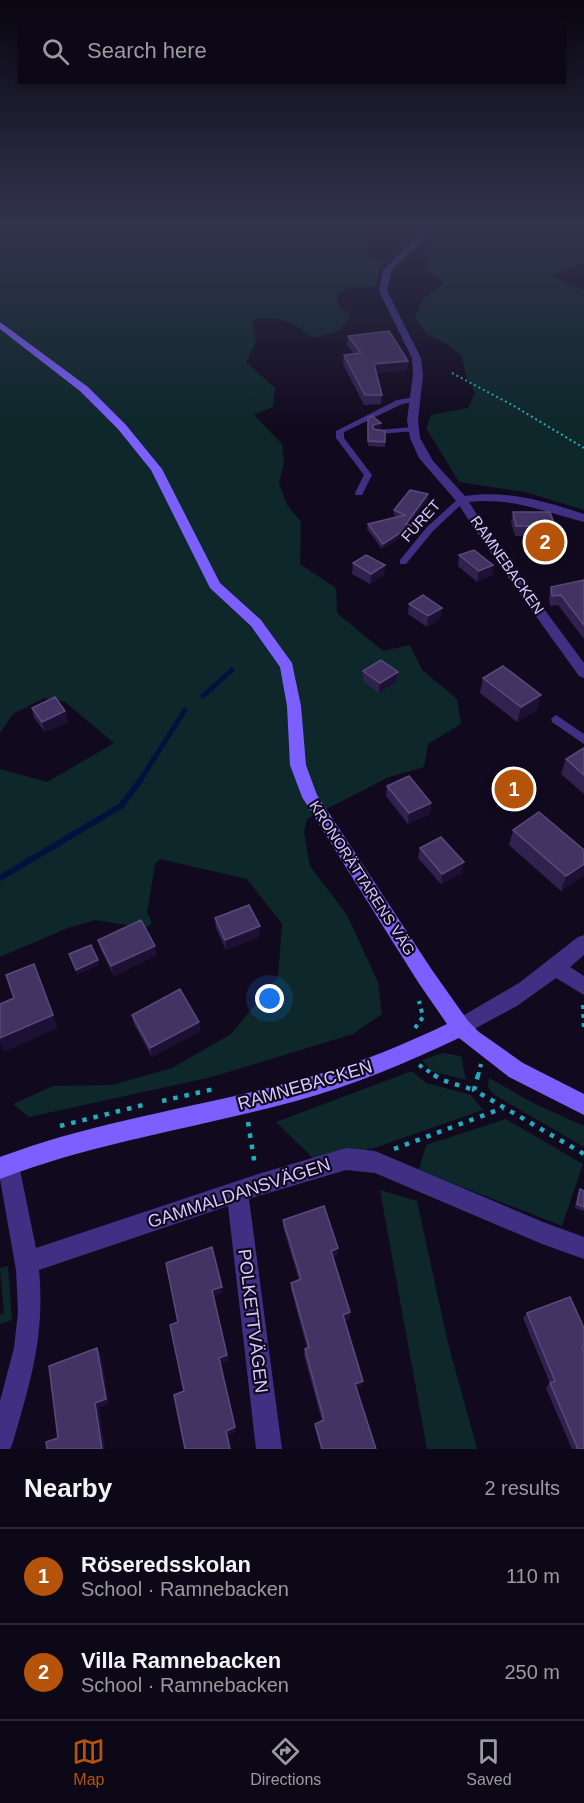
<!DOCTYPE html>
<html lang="en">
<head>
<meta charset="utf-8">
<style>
  :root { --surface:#0d0817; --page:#1b1624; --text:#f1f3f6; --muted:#9a9aa1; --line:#2d2936; --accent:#b45309 }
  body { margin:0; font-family:Arial,sans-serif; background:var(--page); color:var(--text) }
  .you { position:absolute; left:270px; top:999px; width:21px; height:21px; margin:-15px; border:4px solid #fff; border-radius:50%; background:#1a73e8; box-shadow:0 0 0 9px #1a73e833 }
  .badge { display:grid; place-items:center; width:39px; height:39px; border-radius:50%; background:var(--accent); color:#fff; font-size:20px; font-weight:700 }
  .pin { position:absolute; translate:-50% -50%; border:3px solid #fff; box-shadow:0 2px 6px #0006 }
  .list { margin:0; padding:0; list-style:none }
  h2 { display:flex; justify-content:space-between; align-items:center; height:78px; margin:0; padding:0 24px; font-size:26px }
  h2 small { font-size:20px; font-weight:400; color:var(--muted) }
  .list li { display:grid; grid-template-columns:39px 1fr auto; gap:18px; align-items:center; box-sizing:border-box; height:96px; padding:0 24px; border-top:2px solid var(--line) }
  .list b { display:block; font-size:22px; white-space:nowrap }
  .list p { margin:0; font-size:20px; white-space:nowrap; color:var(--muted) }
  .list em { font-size:20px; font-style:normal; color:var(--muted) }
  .icon { flex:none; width:33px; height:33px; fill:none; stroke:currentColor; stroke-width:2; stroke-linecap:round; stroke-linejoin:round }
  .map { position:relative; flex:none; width:584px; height:1449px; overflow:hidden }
  .search { position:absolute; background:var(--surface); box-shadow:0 2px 4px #0004; left:18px; right:18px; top:18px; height:66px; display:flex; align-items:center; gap:15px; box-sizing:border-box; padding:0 21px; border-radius:0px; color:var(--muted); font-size:22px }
  .sheet { height:270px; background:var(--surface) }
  nav { display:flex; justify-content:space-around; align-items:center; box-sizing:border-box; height:84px; border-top:2px solid var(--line); background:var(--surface); font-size:16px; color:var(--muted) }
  nav a { display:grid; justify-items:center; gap:3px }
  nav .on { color:var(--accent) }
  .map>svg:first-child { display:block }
</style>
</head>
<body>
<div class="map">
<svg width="584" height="1449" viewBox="0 0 584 1449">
  <rect width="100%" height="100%" fill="#110a1f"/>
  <path fill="#0d272a" d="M0,225H367L369,248L367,258L386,260L379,270L376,286L346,289L338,294L337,304L351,317L339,331L314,338C294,324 279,314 253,320L256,342L246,362L275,388L273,407L254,415L282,444L284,463L279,483L287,505L301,522L300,564L336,588L337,613L383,651L410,645L422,670L457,699L461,724L428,744L424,767L389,777L307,819L304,832L310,866L347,915L378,982L382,1014L353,1034L212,1077L29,1117L13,1104L53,1086L112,1085L172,1068L231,1034L278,977L282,924L247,879L160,859L155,864L147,912L152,923L145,928L95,920L68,928L0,957V769L47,782L114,743L65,702L44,698L13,714L0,733Z
    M435,225H584V262L550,276L584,290V510L525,492L459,482L426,428L431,415L468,408L475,393L465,373L462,356L447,344L426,334L415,318L423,299L445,282L428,272L426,250Z
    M443,1053L461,1056L466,1080L431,1071L422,1060Z
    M412,1071L426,1083L471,1095L483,1110L374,1148L315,1160L276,1122Z
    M489,1078L535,1104L584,1126V1147L493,1094L488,1087Z
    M506,1119L583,1164L562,1226L419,1170L426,1145Z
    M380,1190L417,1201L448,1343L477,1449H427Z
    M8,1266L12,1320L0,1324V1315L4,1313L0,1268Z"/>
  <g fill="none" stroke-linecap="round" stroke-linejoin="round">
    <path stroke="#04113f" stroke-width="5" d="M203,696L232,670
      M139,782L185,710"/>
    <path stroke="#04113f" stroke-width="6" d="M0,878L121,806L140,781"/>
    <path stroke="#21aebb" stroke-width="2" stroke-dasharray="2 3" stroke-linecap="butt" d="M452,373L514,406L584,448"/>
    <path stroke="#21aebb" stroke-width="4" stroke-dasharray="4 5" stroke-linecap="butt" d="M583,1005L584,1032
      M415,1028L423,1017L419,1001
      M419,1065L436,1076
      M478,1076L481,1064"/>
    <path stroke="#21aebb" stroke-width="4.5" stroke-dasharray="4.5 7" stroke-linecap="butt" d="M434,1075L442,1080L474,1090
      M478,1075L474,1090L584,1154
      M162,1101L214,1089
      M248,1122L255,1166
      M60,1126L147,1104
      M394,1149L503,1108"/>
    <path fill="#3f3083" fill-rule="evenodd" d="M415,397H418V401L402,404L344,432V438L372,475L362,495H356L355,493L364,475L336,438V431L397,400Z
      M413,427L417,429L416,431L378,434L374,432L378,430Z
      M459,498H465L466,500L433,531L406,564H400V560L427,527Z
      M556,715L584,734V744L552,722L551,719Z"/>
    <path fill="#3f3083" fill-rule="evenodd" d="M424,225H432L419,244L392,270L387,291L421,358L423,375L418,420L420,438L433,461L465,496C507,490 544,501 584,514V522C545,512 511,497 469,502L496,544L584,663V678L579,676L487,548L457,502L419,458L410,438L407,420L413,375L412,358L379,291L383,270L413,241Z
      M584,935V955L570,967L584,976V995L556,978L517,1006L461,1036L454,1033L451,1027L454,1021L519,983L578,937Z
      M346,1148L375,1151L543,1222L584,1237V1259L542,1244L375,1173L346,1170L258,1196L249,1199L282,1449H256L228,1206L39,1270C45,1336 31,1380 13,1442L10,1449H0V1401L14,1348L18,1312L16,1270L0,1179V1157L8,1154L16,1157L19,1165L36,1248L258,1174Z"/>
    <path fill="#7b60ff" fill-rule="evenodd" d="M0,322L88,387L126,425L162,469L220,583L261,620L292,663L301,706L306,765L317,795L432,970L468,1021L479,1032L523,1063L584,1094V1115L509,1077L459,1038C406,1063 352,1086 296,1101C197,1128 96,1142 0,1179V1157C103,1118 211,1106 316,1075C362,1062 405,1044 447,1024L418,982L302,797L290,765L287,706L280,667L251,626L210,588L151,470L118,429L80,391L0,329Z"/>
  </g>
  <path fill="#31214f" d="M348,336L408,361L407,370L376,373L382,395L381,404L364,405L343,364L344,355L354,354L347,345Z
    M367,423L381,428L375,429L385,442V447L368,446Z
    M428,494V499L409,525L410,531L382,549L367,529L368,524L398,517L394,515V510Z
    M513,512L555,526L552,536H515L511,522Z
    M459,555L493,565L492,575L477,582L458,566Z
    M353,563L385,565L384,575L370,584L352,574Z
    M584,580V639L558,605L550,606L549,597L551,587Z
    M409,604L441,618L427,627L408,614Z
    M363,671L398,672L397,682L379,693L363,681Z
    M483,678L537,710L517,722L480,693Z
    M32,708L65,711L68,722L45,732L34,718Z
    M584,748V794L561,774L566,759Z
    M387,786L431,803L430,814L408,824L386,796Z
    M513,830L584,850V875L561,891L509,845Z
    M420,848L462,873L441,884L418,858Z
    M215,918L260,936L226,950L216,928Z
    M98,940L157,955L114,976L101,950Z
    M132,1015L199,1022L200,1031L152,1057L134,1024Z
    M580,1189L584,1191V1211L575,1208L578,1193Z
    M283,1220L338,1248L337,1255L333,1257L350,1312L349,1319L344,1321L363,1381L361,1386L356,1388L376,1449H321L315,1428V1424L322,1421L304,1355L305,1349L307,1348L291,1289V1283L299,1280L283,1227Z
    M527,1313L584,1328V1449H572L546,1388L550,1383L523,1318Z"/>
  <path fill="#1c1034" d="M408,361L407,370L373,373L374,364Z
    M381,423V428L373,430V425Z
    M428,494V499L406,529L411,526L410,531L382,549L383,544L406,524Z
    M385,565L384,575L370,584L371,574Z
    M493,565L492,575L477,582L479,571Z
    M442,608L441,618L427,627L428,616Z
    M398,672L397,682L379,693L380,683Z
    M541,695L537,710L517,722L521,707Z
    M65,711L68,722L45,732L42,722Z
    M431,803L430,814L408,824L409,813Z
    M464,862L462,873L441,884L442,874Z
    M584,864V875L561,891L566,876Z
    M260,926V936L226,950L225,940Z
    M155,946L157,955L114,976L111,966Z
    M98,960L99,965L77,975L76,970Z
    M53,1015L58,1028L4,1052L0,1043V1038Z
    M199,1022L200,1031L152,1057L150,1048Z
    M338,1248L337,1255L330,1258L331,1251Z
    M222,1287L223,1293L213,1297L212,1290Z
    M350,1312L349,1319L342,1321L343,1315Z
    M97,1348L101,1354L109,1404L99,1408L105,1449H102L95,1403Z
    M227,1355L229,1361L220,1364L219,1358Z
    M363,1381L361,1386L354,1389L355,1384Z
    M235,1427L236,1432L227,1436L226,1431Z"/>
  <path fill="#423362" stroke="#5a4a7b" stroke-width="1.5" d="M389,331L408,361L374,364L382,395H365L344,355L361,353L348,336Z
    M372,416L381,423L373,425V429L385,431V442L368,441V418Z
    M410,490L428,494L406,524L411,526L383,544L368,524L405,515L394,510Z
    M513,512H550L555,526H516Z
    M474,550L493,565L479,571L459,555Z
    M366,555L385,565L371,574L353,563Z
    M584,580V625L561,595L552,596L551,587Z
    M423,595L442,608L428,616L409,604Z
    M381,660L398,672L380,683L363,671Z
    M503,666L541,695L521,707L483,678Z
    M55,697L65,711L42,722L32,708Z
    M584,748V775L566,759Z
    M409,776L431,803L409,813L387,786Z
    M539,812L584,850V864L566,876L513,830Z
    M441,837L464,862L442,874L420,848Z
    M249,905L260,926L225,940L215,918Z
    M141,920L155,946L111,966L98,940Z
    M91,945L98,960L76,970L69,954Z
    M34,964L53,1015L0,1038V1004L14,998L6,975Z
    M180,989L199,1022L150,1048L132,1015Z
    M580,1189L584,1191V1207L577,1204Z
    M324,1206L338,1248L331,1251L350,1312L343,1315L363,1381L355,1384L376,1449H322L315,1424L324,1420L305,1349L309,1347L291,1283L301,1279L283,1220Z
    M212,1247L222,1287L212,1290L227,1355L219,1358L235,1427L226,1431L230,1449H185L174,1395L184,1391L170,1325L178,1322L166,1263Z
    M570,1297L584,1328V1347L582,1348L584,1352V1449H578L550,1383L555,1381L527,1313Z
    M97,1348L106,1399L95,1403L102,1449H47L46,1442L58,1438L49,1366Z"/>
  <linearGradient id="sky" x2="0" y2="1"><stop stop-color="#090611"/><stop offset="0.53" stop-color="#32334d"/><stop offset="1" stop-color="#32334d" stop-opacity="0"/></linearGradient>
  <rect width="584" height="427" fill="url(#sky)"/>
  <g text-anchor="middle" stroke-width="4.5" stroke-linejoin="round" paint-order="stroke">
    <g font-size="15" fill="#d7c9ff" stroke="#110a1f">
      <text transform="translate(421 521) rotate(-48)" y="5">FURET</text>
      <text transform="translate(507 565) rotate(55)" y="5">RAMNEBACKEN</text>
      <text transform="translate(362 878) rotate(57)" y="5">KRONORÄTTARENS VÄG</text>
    </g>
    <g font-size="18" fill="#d7c9ff" stroke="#110a1f">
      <text transform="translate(305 1085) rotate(-16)" y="6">RAMNEBACKEN</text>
      <text transform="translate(239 1193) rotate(-18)" y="6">GAMMALDANSVÄGEN</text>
      <text transform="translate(253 1321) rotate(83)" y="6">POLKETTVÄGEN</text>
    </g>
  </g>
</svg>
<div class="you"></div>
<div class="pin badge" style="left:514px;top:789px">1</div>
<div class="pin badge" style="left:545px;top:542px">2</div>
<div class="search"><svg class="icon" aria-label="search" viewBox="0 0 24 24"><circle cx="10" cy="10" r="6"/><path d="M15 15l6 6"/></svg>Search here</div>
</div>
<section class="sheet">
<h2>Nearby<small>2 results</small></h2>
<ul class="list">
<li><span class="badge">1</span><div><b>Röseredsskolan</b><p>School · Ramnebacken</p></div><em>110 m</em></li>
<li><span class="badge">2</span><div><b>Villa Ramnebacken</b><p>School · Ramnebacken</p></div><em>250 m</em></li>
</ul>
</section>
<nav>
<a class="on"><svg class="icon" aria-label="map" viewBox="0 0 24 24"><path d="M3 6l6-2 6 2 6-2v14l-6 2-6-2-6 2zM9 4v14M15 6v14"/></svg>Map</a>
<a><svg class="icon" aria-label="directions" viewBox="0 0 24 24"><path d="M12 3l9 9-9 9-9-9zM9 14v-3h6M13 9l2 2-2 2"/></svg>Directions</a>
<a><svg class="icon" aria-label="saved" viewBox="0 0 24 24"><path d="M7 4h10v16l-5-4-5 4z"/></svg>Saved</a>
</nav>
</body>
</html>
